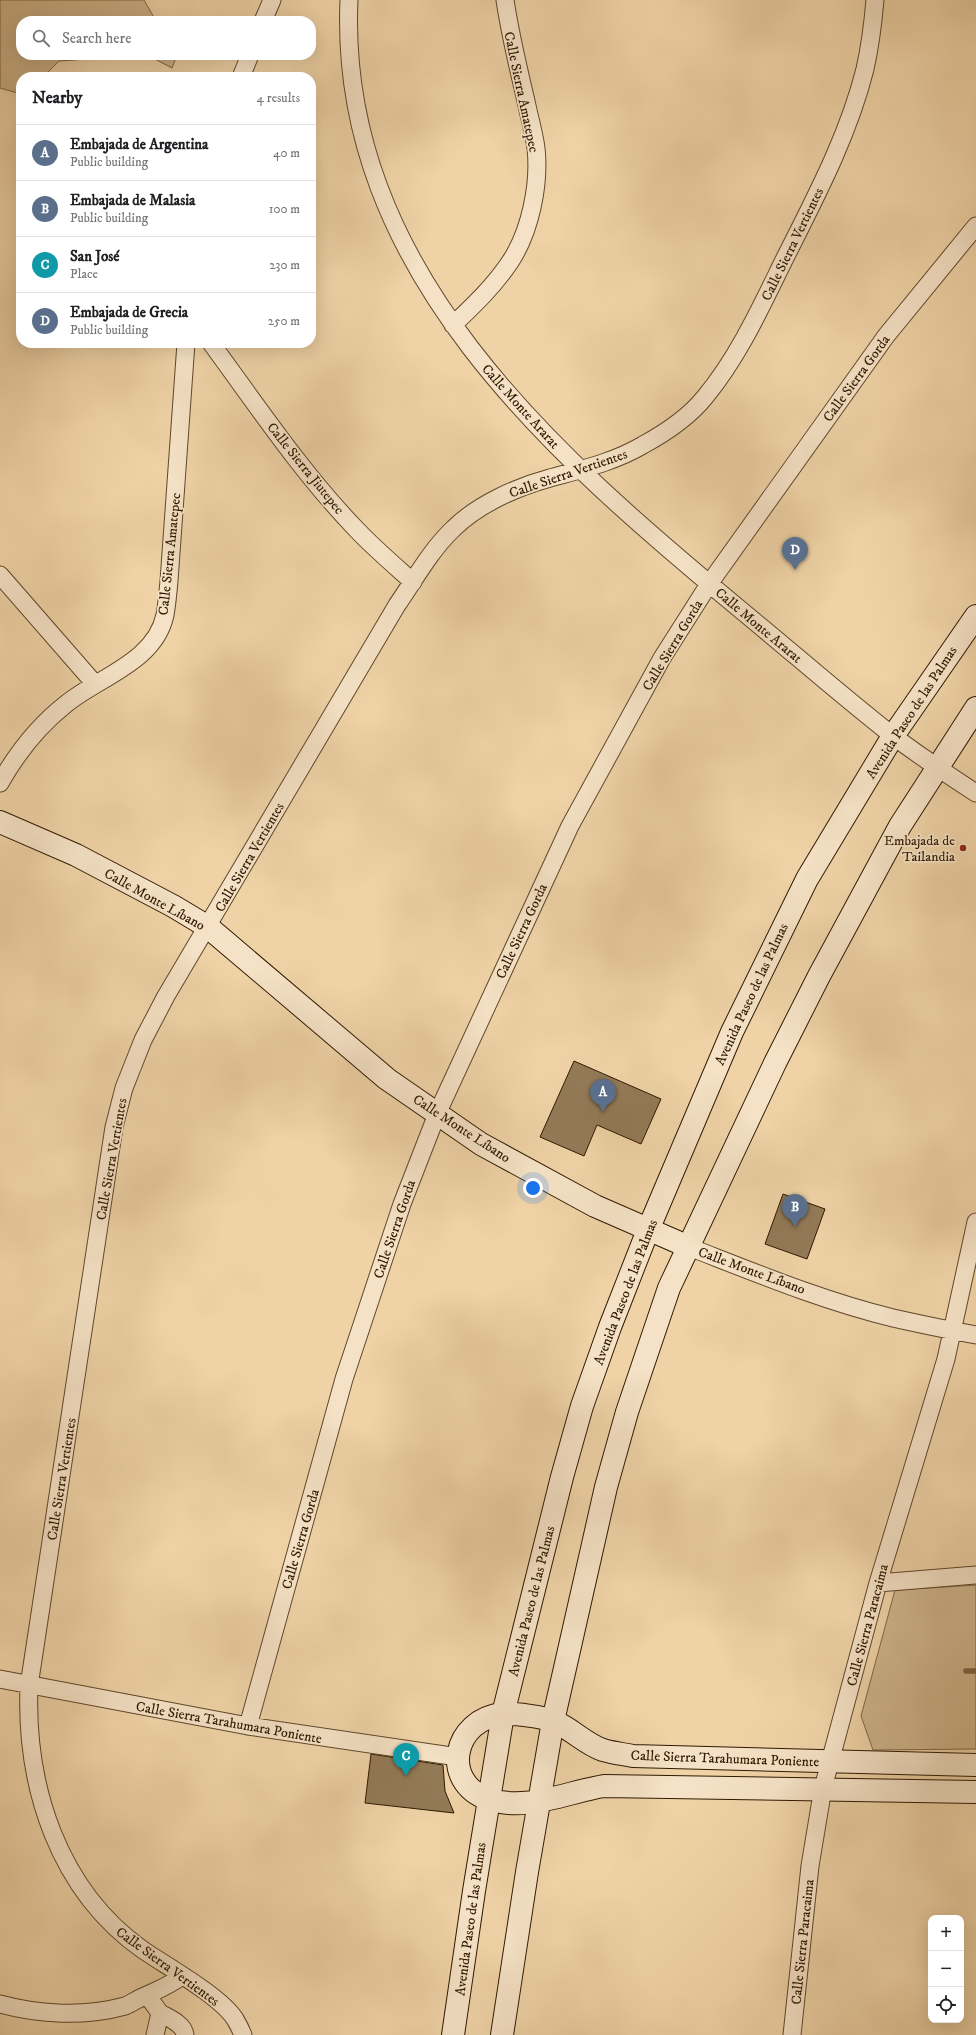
<!DOCTYPE html>
<html lang="en">
<head>
<meta charset="utf-8">
<style>
  :root { --surface:#fff; --page:#f6f6f6; --text:#202124; --muted:#757577; --line:#e0e0e0; --accent:#2563eb }
  body { margin:0; font-family:"IM FELL DW Pica",serif; background:var(--page); color:var(--text) }
  .controls { position:absolute; right:12px; bottom:12px; display:grid; overflow:hidden; border-radius:8px; box-shadow:0 4px 16px #0002 }
  .controls button { width:36px; height:36px; display:grid; place-items:center; padding:0; border:0; border-bottom:1px solid var(--line); background:var(--surface); color:var(--text); font:20px sans-serif }
  .you { position:absolute; left:533px; top:1188px; width:14px; height:14px; margin:-10px; border:3px solid #fff; border-radius:50%; background:#1a73e8; box-shadow:0 0 0 6px #1a73e833 }
  .badge { display:grid; place-items:center; width:26px; height:26px; border-radius:50%; background:var(--accent); color:#fff; font-size:13px; font-weight:700 }
  .pin { position:absolute; translate:-50% -33px; filter:drop-shadow(0 1px 2px #0008) }
  .pin::after { content:''; position:absolute; top:21px; width:14px; height:12px; background:inherit; clip-path:polygon(0 0,100% 0,50% 100%) }
  .list { margin:0; padding:0; list-style:none }
  h2 { display:flex; justify-content:space-between; align-items:center; height:52px; margin:0; padding:0 16px; font-size:17px }
  h2 small { font-size:13px; font-weight:400; color:var(--muted) }
  .list li { display:grid; grid-template-columns:26px 1fr auto; gap:12px; align-items:center; box-sizing:border-box; height:56px; padding:0 16px; border-top:1px solid var(--line) }
  .list b { display:block; font-size:15px; white-space:nowrap }
  .list p { margin:0; font-size:13px; white-space:nowrap; color:var(--muted) }
  .list em { font-size:13px; font-style:normal; color:var(--muted) }
  .icon { flex:none; width:22px; height:22px; fill:none; stroke:currentColor; stroke-width:2; stroke-linecap:round; stroke-linejoin:round }
  .map { position:relative; flex:none; width:976px; height:2035px; overflow:hidden }
  .search { position:absolute; background:var(--surface); box-shadow:0 4px 16px #0002; left:16px; top:16px; width:300px; height:44px; display:flex; align-items:center; gap:10px; box-sizing:border-box; padding:0 14px; border-radius:16px; color:var(--muted); font-size:15px }
  .panel { position:absolute; background:var(--surface); box-shadow:0 4px 16px #0002; left:16px; top:72px; width:300px; height:276px; border-radius:16px }
  .map>svg:first-child { display:block }
</style>
</head>
<body>
<div class="map">
<svg width="976" height="2035" viewBox="0 0 976 2035">
  <rect width="100%" height="100%" fill="#efd3a7"/>
  <filter id="stains"><feTurbulence type="fractalNoise" baseFrequency=".005" numOctaves="4"/><feColorMatrix values="0 0 0 0 .2 0 0 0 0 .09 0 0 0 0 .02 0 0 0 .5 -.17"/></filter>
  <radialGradient id="worn" r=".72"><stop offset=".6" stop-color="#630" stop-opacity="0"/><stop offset="1" stop-color="#630" stop-opacity=".3"/></radialGradient>
  <path fill="#ceb38b" stroke="#7e6646" d="M0,0H144L156,21H21V55H177L172,68L153,58L132,56L59,61L48,72L46,77H21V94L0,88Z
    M976,1585V1749L873,1750L861,1716L895,1590Z"/>
  <g fill="none" stroke-linecap="round" stroke-linejoin="round">
    <path stroke="#7b6342" stroke-width="5.5" d="M966,1671H976"/>
  </g>
  <path fill="#937a57" stroke="#2f1900" d="M574,1061L661,1099L641,1144L597,1125L584,1156L540,1137Z
    M783,1194L825,1209L807,1259L765,1244Z
    M371,1754L443,1765L445,1791L454,1813L365,1803Z"/>
  <g fill="none" stroke-linecap="round" stroke-linejoin="round">
    <g stroke="#5f482a" stroke-width="19">
      <path id="street" d="M349,0C337,269 554,455 742,611C793,653 842,696 893,736C920,756 948,775 976,793
        M263,21L272,0
        M241,77L250,55
        M453,325C474,305 494,286 510,262C530,232 540,185 536,148C534,133 529,116 526,101C518,67 510,34 505,0
        M211,343C258,407 302,473 357,530C374,548 394,565 413,582
        M0,575L95,684
        M0,783C17,753 38,726 66,704C99,677 155,662 165,615C167,604 168,592 169,581L186,343
        M689,1247C756,1273 823,1301 893,1318C920,1324 948,1330 976,1335
        M878,1583L976,1575
        M0,1679L248,1726L458,1757
        M248,1726L344,1379L402,1204L437,1114L570,826L662,658L709,584L886,336L976,226
        M147,1995L160,2013L155,2035
        M0,2004C39,2015 85,2017 125,2006C132,2003 139,1998 147,1995C160,1989 170,1985 182,1976
        M160,2013C169,2018 184,2024 185,2035
        M243,2035C241,2030 238,2024 235,2019C220,1996 168,1967 143,1950C58,1890 25,1786 29,1686L114,1127L124,1088L143,1040L166,996L397,605C415,579 430,551 453,529C478,504 517,487 550,478C583,469 614,462 643,445C665,433 689,417 705,397C738,357 760,309 783,262C814,200 848,137 865,69C870,47 873,23 875,0
        M792,2035L810,1866L823,1788L878,1583L946,1359L976,1222"/>
    </g>
    <g stroke="#2f1900" stroke-width="24">
      <path id="secondary" d="M0,822L76,855L173,906L208,927L387,1079L481,1144L595,1206L689,1247
        M976,1765L633,1756C623,1754 613,1753 603,1750C585,1744 571,1728 553,1721C543,1717 514,1713 503,1714C453,1719 440,1782 488,1799C526,1812 567,1792 604,1786L976,1792
        M453,2035L474,1891L503,1714L562,1477L582,1406L610,1327L648,1230L732,1032L807,879L893,736L976,616
        M502,2035L527,1872L553,1721L606,1487L627,1412L669,1288L775,1063L819,976L900,826L976,708"/>
    </g>
    <use href="#street" stroke="#f5e2c6" stroke-width="17"/>
    <use href="#secondary" stroke="#f5e2c6" stroke-width="22"/>
  </g>
  <circle fill="#8f2418" stroke="#f5e2c6" stroke-width="1.5" cx="963" cy="848" r="4"/>
  <g text-anchor="middle" stroke-width="3.5" stroke-linejoin="round" paint-order="stroke">
    <g font-size="14" fill="#2f1900" stroke="#f5e2c6">
      <text transform="translate(522 92) rotate(78)" y="5">Calle Sierra Amatepec</text>
      <text transform="translate(792 244) rotate(-64)" y="5">Calle Sierra Vertientes</text>
      <text transform="translate(856 378) rotate(-54)" y="5">Calle Sierra Gorda</text>
      <text transform="translate(521 406) rotate(48)" y="5">Calle Monte Ararat</text>
      <text transform="translate(306 468) rotate(51)" y="5">Calle Sierra Jiutepec</text>
      <text transform="translate(568 473) rotate(-19)" y="5">Calle Sierra Vertientes</text>
      <text transform="translate(169 554) rotate(-84)" y="5">Calle Sierra Amatepec</text>
      <text transform="translate(759 625) rotate(40)" y="5">Calle Monte Ararat</text>
      <text transform="translate(672 645) rotate(-59)" y="5">Calle Sierra Gorda</text>
      <text transform="translate(911 712) rotate(-57)" y="5">Avenida Paseo de las Palmas</text>
      <text transform="translate(249 857) rotate(-60)" y="5">Calle Sierra Vertientes</text>
      <text transform="translate(155 899) rotate(29)" y="5">Calle Monte Líbano</text>
      <text transform="translate(521 931) rotate(-65)" y="5">Calle Sierra Gorda</text>
      <text transform="translate(751 994) rotate(-65)" y="5">Avenida Paseo de las Palmas</text>
      <text transform="translate(462 1128) rotate(33)" y="5">Calle Monte Líbano</text>
      <text transform="translate(111 1159) rotate(-80)" y="5">Calle Sierra Vertientes</text>
      <text transform="translate(394 1229) rotate(-71)" y="5">Calle Sierra Gorda</text>
      <text transform="translate(752 1270) rotate(20)" y="5">Calle Monte Líbano</text>
      <text transform="translate(625 1292) rotate(-69)" y="5">Avenida Paseo de las Palmas</text>
      <text transform="translate(61 1479) rotate(-81)" y="5">Calle Sierra Vertientes</text>
      <text transform="translate(300 1539) rotate(-74)" y="5">Calle Sierra Gorda</text>
      <text transform="translate(531 1601) rotate(-76)" y="5">Avenida Paseo de las Palmas</text>
      <text transform="translate(867 1625) rotate(-75)" y="5">Calle Sierra Paracaima</text>
      <text transform="translate(229 1722) rotate(10)" y="5">Calle Sierra Tarahumara Poniente</text>
      <text transform="translate(725 1758) rotate(2)" y="5">Calle Sierra Tarahumara Poniente</text>
      <text transform="translate(470 1919) rotate(-82)" y="5">Avenida Paseo de las Palmas</text>
      <text transform="translate(802 1942) rotate(-84)" y="5">Calle Sierra Paracaima</text>
      <text transform="translate(168 1966) rotate(36)" y="5">Calle Sierra Vertientes</text>
    </g>
    <g font-size="14" fill="#2f1900" stroke="#f5e2c6" text-anchor="end">
      <text x="955" y="845">Embajada de<tspan x="955" dy="16">Tailandia</tspan></text>
    </g>
  </g>
  <rect width="100%" height="100%" filter="url(#stains)"/>
  <rect width="100%" height="100%" fill="url(#worn)"/>
</svg>
<div class="controls">
<button>+</button>
<button>−</button>
<button><svg class="icon" aria-label="locate" viewBox="0 0 24 24"><circle cx="12" cy="12" r="6"/><path d="M12 2v4M12 18v4M2 12h4M18 12h4"/></svg></button>
</div>
<div class="you"></div>
<div class="pin badge" style="left:603px;top:1112px;background:#5c6f8a">A</div>
<div class="pin badge" style="left:795px;top:1227px;background:#5c6f8a">B</div>
<div class="pin badge" style="left:406px;top:1776px;background:#0f9aa8">C</div>
<div class="pin badge" style="left:795px;top:570px;background:#5c6f8a">D</div>
<div class="search"><svg class="icon" aria-label="search" viewBox="0 0 24 24"><circle cx="10" cy="10" r="6"/><path d="M15 15l6 6"/></svg>Search here</div>
<section class="panel">
<h2>Nearby<small>4 results</small></h2>
<ul class="list">
<li><span class="badge" style="background:#5c6f8a">A</span><div><b>Embajada de Argentina</b><p>Public building</p></div><em>40 m</em></li>
<li><span class="badge" style="background:#5c6f8a">B</span><div><b>Embajada de Malasia</b><p>Public building</p></div><em>100 m</em></li>
<li><span class="badge" style="background:#0f9aa8">C</span><div><b>San José</b><p>Place</p></div><em>230 m</em></li>
<li><span class="badge" style="background:#5c6f8a">D</span><div><b>Embajada de Grecia</b><p>Public building</p></div><em>250 m</em></li>
</ul>
</section>
</div>
</body>
</html>
